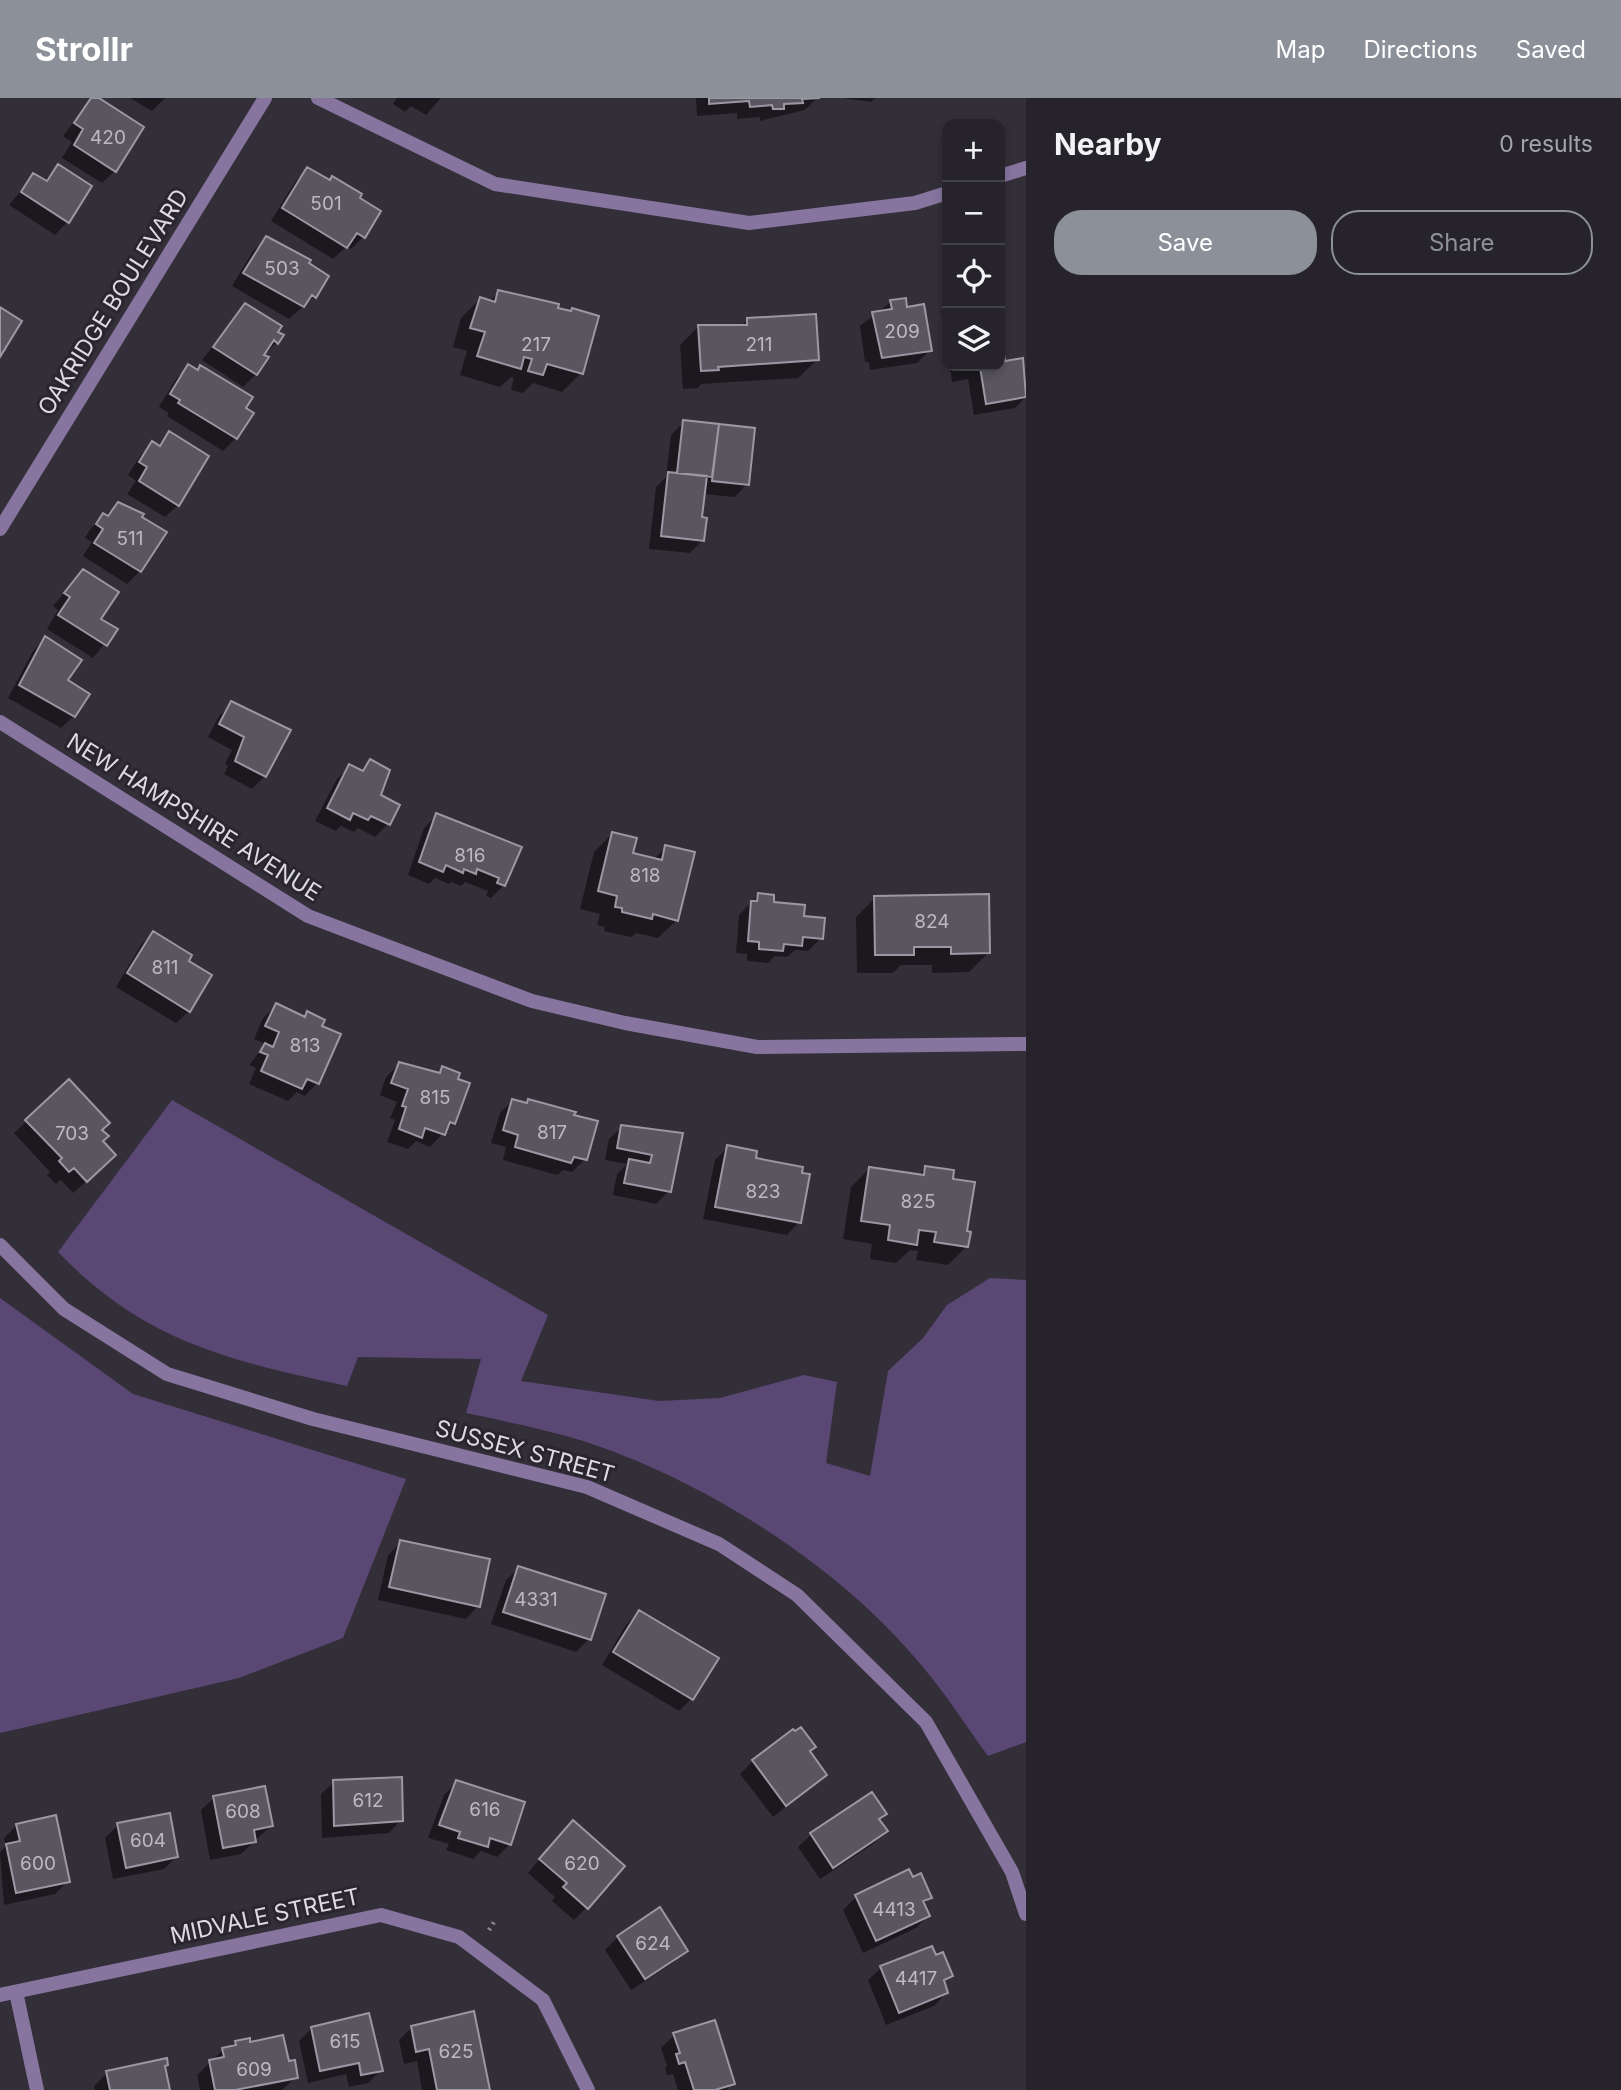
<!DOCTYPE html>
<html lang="en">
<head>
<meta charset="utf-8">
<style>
  :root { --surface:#26232b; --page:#2e2b33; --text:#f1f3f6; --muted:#a4a4a9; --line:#424047; --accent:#8c9099 }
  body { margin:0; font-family:Inter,sans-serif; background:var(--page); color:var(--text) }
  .controls { position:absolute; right:21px; top:21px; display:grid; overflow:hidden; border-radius:14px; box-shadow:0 4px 10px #0003 }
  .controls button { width:63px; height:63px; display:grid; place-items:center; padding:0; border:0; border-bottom:2px solid var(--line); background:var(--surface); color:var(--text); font:35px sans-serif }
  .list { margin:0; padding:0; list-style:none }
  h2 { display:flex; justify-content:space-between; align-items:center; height:91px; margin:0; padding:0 28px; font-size:30px }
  h2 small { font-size:23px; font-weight:400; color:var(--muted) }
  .actions { display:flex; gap:14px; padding:21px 28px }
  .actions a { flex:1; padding:16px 0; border:2px solid var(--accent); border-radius:28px; text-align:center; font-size:24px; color:var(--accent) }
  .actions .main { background:var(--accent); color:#fff }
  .icon { flex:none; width:38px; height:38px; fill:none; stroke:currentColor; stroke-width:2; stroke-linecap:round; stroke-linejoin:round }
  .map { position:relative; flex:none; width:1026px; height:1992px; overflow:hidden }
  header { display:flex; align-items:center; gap:42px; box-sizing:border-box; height:98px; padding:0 35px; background:var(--accent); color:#fff }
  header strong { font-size:33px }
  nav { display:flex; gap:38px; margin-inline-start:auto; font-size:24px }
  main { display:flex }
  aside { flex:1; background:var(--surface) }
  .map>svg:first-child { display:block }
</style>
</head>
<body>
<header>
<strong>Strollr</strong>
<nav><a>Map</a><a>Directions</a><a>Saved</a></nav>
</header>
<main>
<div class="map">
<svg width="1026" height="1992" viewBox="0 0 1026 1992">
  <rect width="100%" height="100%" fill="#332f39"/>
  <path fill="#5a4774" d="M172,1002L548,1217L521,1283L659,1303L720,1300L804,1277L837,1284L826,1365L870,1378L888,1273L923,1240L947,1207L990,1180L1026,1182V1644L988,1658C966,1628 946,1596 922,1568C840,1468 703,1381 580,1342C543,1331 504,1323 466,1315L481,1261L358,1259L347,1288C231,1263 144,1244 58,1154Z
    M0,1200L133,1296L406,1381L343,1540L239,1580L0,1635Z"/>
  <path fill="#0007" d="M92,0H96L115,73L102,85L62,60L72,44L63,38Z
    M130,0H165L152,13Z
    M397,0H441L426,17L411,8L405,14L393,6Z
    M696,0H817L805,12L760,23V19L737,21V15L697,18Z
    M843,0H875L871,4Z
    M58,68L67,124L55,137L9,107L34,77L44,83Z
    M308,71L364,138L351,151L347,148L333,161L271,123L295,84Z
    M266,141L307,166L315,198L289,221L232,188L253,153Z
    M499,194L555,211L581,275L562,294L533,285L523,295L511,292L514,280L511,279L500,289L460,277L467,253L453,249L461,220L480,201L489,204Z
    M891,204L906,211L930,252L917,265L870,272L869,264H865L860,228Z
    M947,206V253L941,213Z
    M245,207L276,234L277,244L263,258L256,276L243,289L202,262Z
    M747,222L817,262L798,280L701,286L698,290L683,291L680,247L699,228L740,229Z
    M1000,244L1003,265L1022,262L1026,299L1015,310L974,317L968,281L952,284L950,268H1000Z
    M189,268L196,273L201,269L243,311L236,340L223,353L167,318L169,315L159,309L176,281Z
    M684,324L753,331L747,386L735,399L703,396L700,421L703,442L690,455L649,451L656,389L666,379L671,337Z
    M169,335L178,407L165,419L127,396L136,383L128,377L140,358L152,345L157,348Z
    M118,406L128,412L130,409L165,435L140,473L127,486L83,458L92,444L85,440L91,430Z
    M83,474L99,521L116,532L93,560L47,531L58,512L53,508Z
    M46,540L66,583L74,618L61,630L8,600L33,553Z
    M232,605L265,678L252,691L224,676L228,668L225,666L232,652L208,639L219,618Z
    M370,663L388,726L375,739L358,730L354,734L341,728L336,733L315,723L337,681L350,668L360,673Z
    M437,717L520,750L504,787L491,800L486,798L488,793L465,784L461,788L452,784L449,786L435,780L429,786L408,777L424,730Z
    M613,735L631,757L653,762L666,749L677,822L658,840L636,835L631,839L604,833L605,829L597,827L600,816L580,811L594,754Z
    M758,797L802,820L821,840L808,853L795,852L787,859L775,858L768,865L747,863V856L736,855L739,817Z
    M875,800L988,855L969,874L932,875V867H901L893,875H857L856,819Z
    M153,835L186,863L189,913L176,925L116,889L141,847Z
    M276,908L303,920L308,915L320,929L317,985L305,998L297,994L288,1003L249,986L256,970L249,967L266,946L254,941L263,920Z
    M399,966L437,976L443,970L453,1025L430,1049L416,1043L408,1051L387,1044L395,1022L390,1020L397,1004L380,997L386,979Z
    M512,1003L525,1006L529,1003L585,1061L572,1074L563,1072L557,1077L503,1062L506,1049L491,1045L500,1015Z
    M27,1023L100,1032L101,1070L73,1095L61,1082L56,1086L47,1077L50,1074L14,1035Z
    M622,1029L681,1037L669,1093L656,1106L613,1097L617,1076L627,1066L605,1062L609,1041Z
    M728,1049L754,1061L799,1124L787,1137L703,1121L715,1062Z
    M870,1070L918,1078L926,1070L951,1082L967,1148L948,1167L916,1162L918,1153L910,1152L896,1165L870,1161L872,1146L843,1141L851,1089Z
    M401,1444L478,1508L466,1521L378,1502L388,1457Z
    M519,1470L589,1541L576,1554L491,1526L506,1482Z
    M639,1514L692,1600L679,1613L602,1567L626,1527Z
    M794,1636L825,1677L773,1719L740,1676L753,1663Z
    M334,1684L401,1722L389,1735L322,1740L321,1696Z
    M457,1684L510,1746L497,1759L481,1753L473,1761L446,1752L449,1746L428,1740L444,1697Z
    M872,1696L885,1715L878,1722L886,1733L873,1746L820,1781L798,1749L811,1737Z
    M214,1700L271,1728L241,1756L210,1762L201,1712Z
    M17,1727L68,1783L55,1796L4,1807L0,1754L6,1748L4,1740Z
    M118,1727L176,1759L164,1771L113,1781L105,1740Z
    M560,1737L587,1809L574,1822L552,1803L555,1799L528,1775Z
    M908,1774L930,1799L923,1806L928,1818L916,1830L863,1855L843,1812L856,1799Z
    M618,1839L686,1853L673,1865L631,1892L605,1852Z
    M881,1870L950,1878L943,1885L946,1895L934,1908L886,1927L868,1882Z
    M412,1929L488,1992H422L417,1963L404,1966L399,1942Z
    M312,1930L381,1972L368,1985L349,1989L346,1976L308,1985L299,1943Z
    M674,1937L733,1985L726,1992H678L673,1976L667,1977L665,1970L667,1968L661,1950Z
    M236,1944L249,1946L288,1965L296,1979L282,1992H200L197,1977L223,1952Z
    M163,1969L168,1992H95L94,1988L107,1975Z"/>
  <path fill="#5a5660" stroke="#9c98a3" stroke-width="2" d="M91,0H99L144,29L116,74L74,47L83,31L74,25Z
    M709,0H820L802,1L803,5L784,6V11H773L772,7L750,9L749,3L709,6Z
    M58,66L92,88L69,125L21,94L33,75L47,83Z
    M307,69L330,82L332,78L362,96L360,100L381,113L365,140L357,135L347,150L282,110Z
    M266,138L311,162L309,165L329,178L316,200L312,197L304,209L243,175Z
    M498,192L559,206L558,210L571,213L572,210L599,218L583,276L547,266L543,277L528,273L532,261L524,259L521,271L477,258L485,234L470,230L480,199L495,204Z
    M906,200L907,209L924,206L932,253L882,260L872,214L892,211L890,202Z
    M245,205L282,228L278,234L284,237L278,246L274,242L264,257L269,259L257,277L213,249Z
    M0,209L22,223L0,259Z
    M816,216L819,262L718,269L719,272L701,273L698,227H747V220Z
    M1000,233L1005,263L1023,260L1026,299L986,306L980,269L965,272L964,268H1000Z
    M188,266L198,272L200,267L253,299L246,310L254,315L237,341L178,305L180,302L170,296Z
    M683,322L719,326L712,379L677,375Z
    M719,326L755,330L749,387L712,383Z
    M169,333L209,358L179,408L139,383L147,369L139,364L152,343L160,348Z
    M668,374L707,378L702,419L707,420L704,443L661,438Z
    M118,404L144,416L142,419L167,434L141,474L94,445L103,431L96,426L103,415L108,418Z
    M83,471L119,494L101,521L118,531L107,548L58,517L70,499L64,495Z
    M45,538L82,562L68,582L90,596L75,619L19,587Z
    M231,603L291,632L266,679L235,663L244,639L219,626Z
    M370,661L390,672L381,697L400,707L390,727L371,718L368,722L353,715L350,722L327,710L349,666L363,673Z
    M436,715L522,749L505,788L497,785L499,780L477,771L476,776L464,771L463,775L446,767L443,774L419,764Z
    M612,734L637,740L633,755L662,762L665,747L695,754L678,823L653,816L652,821L622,814V810L615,809L617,798L598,793Z
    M758,795L774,797V804L805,807L804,818L825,820L823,841L803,839L802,848L784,846L783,853L759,851V844L748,843L751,803H757Z
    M989,796L990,855L951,856V849H914V857H875L874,798Z
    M153,833L192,857L189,863L212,877L190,914L127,875Z
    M276,905L305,919L307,913L325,922L322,928L341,936L319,986L307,981L302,991L261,973L268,957L260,954L265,945L273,949L279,934L265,928Z
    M399,964L440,975L442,968L460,975L458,981L470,985L455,1026L450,1024L445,1037L425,1030L422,1040L399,1031L406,1009L402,1008L408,991L391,985Z
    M69,981L110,1025L102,1032L109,1038L103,1043L116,1057L87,1084L74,1070L69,1074L59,1063L62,1060L25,1022Z
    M512,1001L527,1005L528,1001L576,1014L574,1017L598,1023L587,1062L574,1059L571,1065L515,1049L518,1037L503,1032Z
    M621,1027L683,1035L671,1094L624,1085L629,1061L650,1065L652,1057L617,1050Z
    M727,1047L757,1053L756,1060L803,1069L802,1075L810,1076L801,1125L715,1109Z
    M925,1068L954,1072L953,1081L975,1084L967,1133L971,1134L968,1149L934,1144L936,1134L919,1132L917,1147L888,1142L890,1127L861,1123L869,1069L924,1077Z
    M400,1442L490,1461L480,1509L389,1489Z
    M518,1468L606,1496L591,1542L503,1514Z
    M639,1512L719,1560L693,1602L613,1554Z
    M801,1629L816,1649L810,1653L827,1677L786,1708L752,1662L793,1631L795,1633Z
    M402,1679L403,1723L334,1728L333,1682Z
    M456,1682L525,1704L511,1747L490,1740L488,1749L458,1740L460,1734L439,1727Z
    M265,1688L273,1728L254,1732L256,1744L223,1750L213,1698Z
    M872,1694L887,1716L879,1721L888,1733L833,1770L810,1735Z
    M170,1715L178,1759L126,1770L117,1725Z
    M56,1717L70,1784L16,1795L6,1746L20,1743L16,1726Z
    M573,1722L625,1768L588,1811L563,1789L567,1785L539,1761Z
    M909,1771L913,1779L921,1775L932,1800L923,1803L930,1818L876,1843L855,1797Z
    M660,1809L688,1853L645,1881L617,1838Z
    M932,1848L936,1857L943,1854L953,1878L944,1882L948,1895L899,1915L880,1868Z
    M474,1913L490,1992H437L429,1951L416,1954L411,1928Z
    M369,1915L383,1973L361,1977L359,1965L320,1973L311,1929Z
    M715,1922L735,1986L715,1992H694L685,1964L679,1966L676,1956L680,1955L673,1935Z
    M283,1937L289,1963L295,1962L298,1980L235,1992H215L209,1962L224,1959L222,1950L236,1947L235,1943L250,1940V1944Z
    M167,1960L168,1967L165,1968L170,1992H110L106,1973Z"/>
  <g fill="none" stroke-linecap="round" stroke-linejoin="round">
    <path stroke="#8e8b92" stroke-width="4.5" stroke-dasharray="2 5" stroke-linecap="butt" d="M489,1832L496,1821"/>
    <path stroke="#87759f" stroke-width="14" d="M318,0L495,86L749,125L915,105L947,95
      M1000,78L1026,70
      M0,431L265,0
      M0,624L308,818L532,903L625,925L757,949L1026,946
      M16,1894L37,1992
      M0,1897L381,1817L459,1839L543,1902L588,1992"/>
    <path stroke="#87759f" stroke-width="14" d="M0,1147L64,1211L167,1276L313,1321L587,1389L719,1446L797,1497L926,1624L1012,1774L1026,1816"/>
  </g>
  <g text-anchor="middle" stroke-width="6" stroke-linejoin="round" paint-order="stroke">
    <g font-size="19" fill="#bcb9c0">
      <text x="108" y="46">420</text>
      <text x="326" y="112">501</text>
      <text x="282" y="177">503</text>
      <text x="902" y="240">209</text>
      <text x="536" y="253">217</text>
      <text x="759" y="253">211</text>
      <text x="130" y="447">511</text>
      <text x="470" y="764">816</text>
      <text x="645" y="784">818</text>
      <text x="932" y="830">824</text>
      <text x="165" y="876">811</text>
      <text x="305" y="954">813</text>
      <text x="435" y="1006">815</text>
      <text x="552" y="1041">817</text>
      <text x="72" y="1042">703</text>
      <text x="763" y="1100">823</text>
      <text x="918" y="1110">825</text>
      <text x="536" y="1508">4331</text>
      <text x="368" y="1709">612</text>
      <text x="485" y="1718">616</text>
      <text x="243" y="1720">608</text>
      <text x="148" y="1749">604</text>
      <text x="38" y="1772">600</text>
      <text x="582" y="1772">620</text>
      <text x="894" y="1818">4413</text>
      <text x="653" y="1852">624</text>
      <text x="916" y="1887">4417</text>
      <text x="345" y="1950">615</text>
      <text x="456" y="1960">625</text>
      <text x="254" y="1978">609</text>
    </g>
    <g font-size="23" fill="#dddae0" stroke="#29262f">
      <text transform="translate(113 204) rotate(-58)" y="8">OAKRIDGE BOULEVARD</text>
      <text transform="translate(194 719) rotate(32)" y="8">NEW HAMPSHIRE AVENUE</text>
      <text transform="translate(525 1353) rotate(15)" y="8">SUSSEX STREET</text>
      <text transform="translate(265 1818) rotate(-12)" y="8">MIDVALE STREET</text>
    </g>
  </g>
</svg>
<div class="controls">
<button>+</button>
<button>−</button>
<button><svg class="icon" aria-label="locate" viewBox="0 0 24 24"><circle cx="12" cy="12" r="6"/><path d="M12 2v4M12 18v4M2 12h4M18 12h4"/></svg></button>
<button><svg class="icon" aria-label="layers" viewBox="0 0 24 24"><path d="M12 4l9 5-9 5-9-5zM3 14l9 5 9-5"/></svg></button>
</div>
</div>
<aside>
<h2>Nearby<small>0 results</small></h2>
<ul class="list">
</ul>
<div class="actions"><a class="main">Save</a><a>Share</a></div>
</aside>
</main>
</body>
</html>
